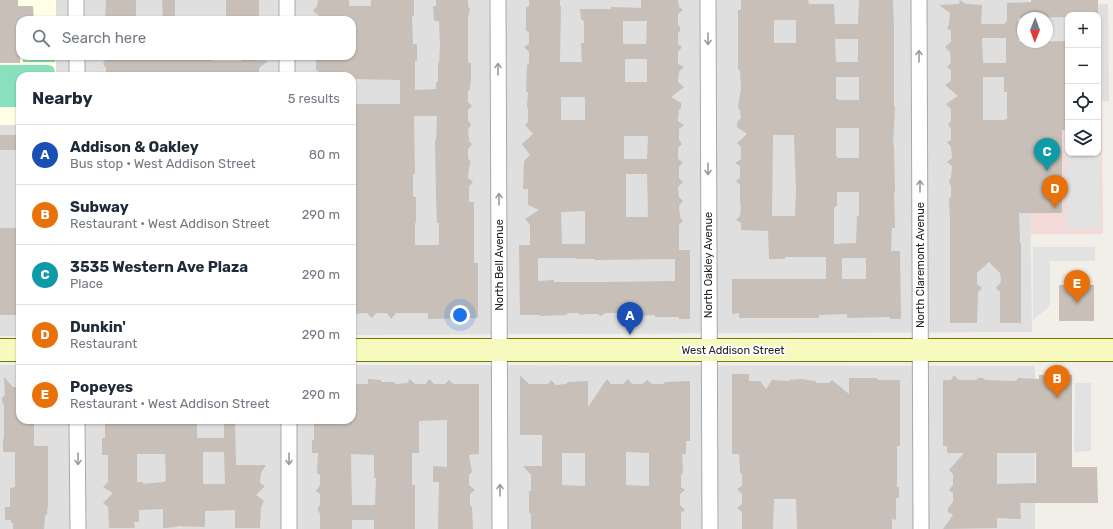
<!DOCTYPE html>
<html lang="en">
<head>
<meta charset="utf-8">
<style>
  :root { --surface:#fff; --page:#f2f2f3; --text:#1f2937; --muted:#747a83; --line:#e0e1e3; --accent:#b45309 }
  body { margin:0; font-family:Rubik,sans-serif; background:var(--page); color:var(--text) }
  .controls { position:absolute; right:12px; top:12px; display:grid; overflow:hidden; border-radius:8px; box-shadow:0 1px 3px #0004 }
  .controls button { width:36px; height:36px; display:grid; place-items:center; padding:0; border:0; border-bottom:1px solid var(--line); background:var(--surface); color:var(--text); font:20px sans-serif }
  .compass { position:absolute; left:1017px; top:12px; width:36px; height:36px; border-radius:50%; background:var(--surface); box-shadow:0 1px 3px #0004; rotate:181deg }
  .you { position:absolute; left:460px; top:315px; width:14px; height:14px; margin:-10px; border:3px solid #fff; border-radius:50%; background:#1a73e8; box-shadow:0 0 0 6px #1a73e833 }
  .badge { display:grid; place-items:center; width:26px; height:26px; border-radius:50%; background:var(--accent); color:#fff; font-size:13px; font-weight:700 }
  .pin { position:absolute; translate:-50% -33px; filter:drop-shadow(0 1px 2px #0008) }
  .pin::after { content:''; position:absolute; top:21px; width:14px; height:12px; background:inherit; clip-path:polygon(0 0,100% 0,50% 100%) }
  .list { margin:0; padding:0; list-style:none }
  h2 { display:flex; justify-content:space-between; align-items:center; height:52px; margin:0; padding:0 16px; font-size:17px }
  h2 small { font-size:13px; font-weight:400; color:var(--muted) }
  .list li { display:grid; grid-template-columns:26px 1fr auto; gap:12px; align-items:center; box-sizing:border-box; height:60px; padding:0 16px; border-top:1px solid var(--line) }
  .list b { display:block; font-size:15px; white-space:nowrap }
  .list p { margin:0; font-size:13px; white-space:nowrap; color:var(--muted) }
  .list em { font-size:13px; font-style:normal; color:var(--muted) }
  .icon { flex:none; width:22px; height:22px; fill:none; stroke:currentColor; stroke-width:2; stroke-linecap:round; stroke-linejoin:round }
  .map { position:relative; flex:none; width:1113px; height:529px; overflow:hidden }
  .search { position:absolute; background:var(--surface); box-shadow:0 1px 3px #0004; left:16px; top:16px; width:340px; height:44px; display:flex; align-items:center; gap:10px; box-sizing:border-box; padding:0 14px; border-radius:12px; color:var(--muted); font-size:15px }
  .panel { position:absolute; background:var(--surface); box-shadow:0 1px 3px #0004; left:16px; top:72px; width:340px; height:352px; border-radius:12px }
  .map>svg:first-child { display:block }
</style>
</head>
<body>
<div class="map">
<svg width="1113" height="529" viewBox="0 0 1113 529">
  <rect width="100%" height="100%" fill="#f2efe9"/>
  <path fill="#e0dfdf" fill-rule="evenodd" d="M56,0H1029V5L1108,4L1109,101H1098V15H1068V101H1029L1032,332L352,335V76H56V56H352V20H56ZM1023,18H1047V42H1023Z
    M0,125H20V336H0Z
    M0,365H20V420H352V365L1035,366V529H0Z"/>
  <path fill="#f2dad9" d="M1068,100V153H1098V100H1102L1103,234H1031L1029,101Z"/>
  <path fill="#ffffe5" d="M0,0H56V20H20V56H56V76H20V125H0Z"/>
  <path fill="#88e0be" d="M23,56H55V62H23Z
    M0,65H48C55,66 55,70 55,76H20V107H0Z"/>
  <path fill="#e2e2e2" d="M1098,136H1100V228H1067L1066,139L1068,138V153H1098Z
    M1033,247H1095V261H1050V306L1033,320Z
    M1075,383H1091V451L1074,452Z"/>
  <path fill="#c7bfb8" fill-rule="evenodd" d="M0,0H18V6H33L34,20H20V63H0Z
    M106,0H136V20H105Z
    M162,0H175V20H163Z
    M226,0H259V20H226Z
    M318,0H349V6H371V0H414V16H412L413,44H417V61H415V90L436,89V82H438V63H439L440,45L439,21H434L433,6H436V0H468V7L470,8L468,18V63H471V78L470,89L468,91V102L472,106L468,110V120L471,125L468,129L469,141L472,144L468,149V159L470,160V165L469,167L468,178L473,182L469,186V202H474V263H478V318L428,319V313H396L391,319L387,313H376L372,318L367,313L352,314V104H400V80L352,79V76H318V71L316,70V56H352V20H318V15L313,11L317,6ZM414,116H437L436,140H435L436,197L437,223H439V245H415V223H416V197H414L413,195V174H415Z
    M529,0H560V6H561L560,62H582L581,43H584V22L583,20H581L580,9H611V7L641,8V0H678L679,7L683,10L678,14V25L680,27V31L678,33V44L682,47L678,52V64L684,67L679,72L678,82L684,87L671,97L681,103V108L679,110L678,121L684,125L679,129V140L682,144L678,148V159L683,162L679,167V178L683,182L678,187L679,197L683,201L679,206L680,217L683,221L679,225V250H690V319H679V317H655V315L638,316L636,313H625L620,318L617,313H606L600,316L598,314H586L581,315L578,313H568L566,315L540,316V315H520L519,245H530V225L525,219L539,210L528,205V189H523L524,161L530,155L522,144L533,134L525,125L528,122V109L527,107L528,92H526L527,65L529,63V52L524,47L529,44V33L526,30V8L529,6ZM623,21H647L646,44H623ZM625,59H647V82H625ZM561,97H585V120H561ZM624,136H648L647,159H624ZM626,174H647L648,217H626ZM585,211V244H562L561,212ZM538,258H576V259H595V260L675,259V281L604,282H554V280L538,281Z
    M741,0H808L809,4H834L835,24H858L859,0H893L894,30V107H895L893,145H894L895,192H894L895,228H892L891,251H900L901,319H890V317L847,318V314L819,315V318H739V313L732,314V279H826V257H785V259H769L768,231L741,230V223L736,220L740,216L741,204L740,203V185L736,181L740,178V166L735,163L741,159V147L737,143L747,134L737,127V122L741,118L740,110L738,107L741,89L740,71L738,69V10H741ZM774,20H796V43H774ZM835,39H858V62H836ZM836,77H859V100H838V99H836ZM836,128H859V158H837V156H836ZM773,135H794L796,189L795,216H772ZM837,192H859V216H857L856,243L834,244V207L837,206ZM842,258H866V279H842Z
    M960,0L966,4L982,5L981,24H1005V22H1007V3L1031,2V0H1098V15H1068V17L1018,18L1019,42L1068,41V130H1062V213H1019L1020,243H1021V323H1000V292L996,288L1001,282L1000,273L989,262L977,273V284L982,288L978,292L977,323H950V218L949,199L951,197V186L950,184L949,180L951,178L952,166L947,162L952,158L951,147L947,142L951,140V129L948,124L951,121V109L946,104L958,96L945,85L951,81V70L947,67L951,63L950,52L945,47L951,42V31L947,28L949,25L950,13L939,5L959,4ZM982,38H1006V63H983ZM983,77H1004V92H1007V119H1005V120H983Z
    M107,56H141L140,60H163V56H212V61H241L244,59H248L251,60L268,61L259,68V75H222V73L177,72V76H106V68L103,64Z
    M0,135H20V150H0Z
    M0,228H20V315H0Z
    M1059,285H1094V321H1059Z
    M732,374H749V381H760L766,389L772,380L789,381V380L801,379L815,381L817,383H829L832,380L849,394V378H876L879,380H900V446H897V487H899V498H896V520L892,519V529H797L796,499H774L773,529H742V512L737,508L742,504V494L737,489L742,486V474L740,472L739,454H732Z
    M520,375L529,384H548L551,380L556,385L566,384L568,382L588,381V407L607,379L611,384H623L628,379L632,384H643L647,380L652,384H663L665,382L690,381V441H686V454H682L683,472L681,475V487L685,490L680,494V505L685,510L681,513V529H531V514L529,512V491H531V475L523,466H542V435H520ZM626,452L649,453V486L626,485ZM562,453H585V486L562,485Z
    M954,375L959,380H976L978,378H983L985,380L1016,381L1018,378L1039,379V375H1072V467H1097L1098,503H1020L1021,519L997,518V528L943,529L953,515L948,512V508L953,502V493L949,490L953,485V474L949,470L964,453H947V446H943V380H951ZM997,453H1036V483L997,484Z
    M4,377L13,387H19V420H34V446H48V504L47,514L45,516L44,529H13V523H11V520H5V507H10V488L15,487V452H3V439H4V405L2,402V398L5,395Z
    M368,379L381,380V382H394L396,384L407,383L410,379L415,384H426L429,379L434,384H445L449,380L453,384H479V454L469,455L472,472L469,475V485L475,490L470,494V505L472,507L473,529H438L439,482H433V466L447,467V420L419,421V453H412V485H415V529H374V520H352V529H320V513L318,512V507L320,505V494L316,491L320,485V475L317,473L318,453H312V440H314V420H352V384H368ZM351,454L374,455V478H376L375,505H352Z
    M105,420H197V438H224V420H235L236,465H266L261,473L260,483L265,486L256,495L264,501L261,507L260,528H235V510L205,511V527L177,526V527L163,528V509L139,510V522H134L135,528H109L108,507L103,503L113,493L103,487L108,482V455H102V438H105ZM203,452H224L225,484H203ZM137,454H165L166,481H164V482L143,484V482H137Z"/>
  <g fill="none" stroke-linecap="round" stroke-linejoin="round">
    <g stroke="#a9a9a9" stroke-width="17">
      <path id="street" d="M76,0V20
        M287,0V20
        M498,0L500,529
        M708,0L710,529
        M919,0L921,529
        M77,56V76
        M287,56V76
        M77,420L78,529
        M289,420V529"/>
    </g>
    <g stroke="#707d05" stroke-width="24">
      <path id="secondary" d="M0,350H20
        M352,350H1113"/>
    </g>
    <use href="#street" stroke="#fff" stroke-width="15"/>
    <use href="#secondary" stroke="#f7fabf" stroke-width="22"/>
  </g>
  <defs><path id="oneway-shaft" d="M-6 0H5M1.5-3L5.5 0L1.5 3" fill="none" stroke-width="1.6" stroke-linecap="round" stroke-linejoin="round"/></defs>
  <g stroke="#9c9c9c">
    <use href="#oneway-shaft" transform="translate(708 39) rotate(90)"/>
    <use href="#oneway-shaft" transform="translate(919 56) rotate(-90)"/>
    <use href="#oneway-shaft" transform="translate(498 69) rotate(-90)"/>
    <use href="#oneway-shaft" transform="translate(708 169) rotate(90)"/>
    <use href="#oneway-shaft" transform="translate(920 186) rotate(-90)"/>
    <use href="#oneway-shaft" transform="translate(499 199) rotate(-90)"/>
    <use href="#oneway-shaft" transform="translate(78 459) rotate(90)"/>
    <use href="#oneway-shaft" transform="translate(289 459) rotate(90)"/>
    <use href="#oneway-shaft" transform="translate(500 490) rotate(-90)"/>
  </g>
  <g text-anchor="middle" stroke-width="3.5" stroke-linejoin="round" paint-order="stroke">
    <g font-size="11" fill="#222" stroke="#fff">
      <text transform="translate(499 265) rotate(-90)" y="4">North Bell Avenue</text>
      <text transform="translate(708 265) rotate(-90)" y="4">North Oakley Avenue</text>
      <text transform="translate(920 265) rotate(-90)" y="4">North Claremont Avenue</text>
      <text x="733" y="354">West Addison Street</text>
    </g>
  </g>
</svg>
<div class="controls">
<button>+</button>
<button>−</button>
<button><svg class="icon" aria-label="locate" viewBox="0 0 24 24"><circle cx="12" cy="12" r="6"/><path d="M12 2v4M12 18v4M2 12h4M18 12h4"/></svg></button>
<button><svg class="icon" aria-label="layers" viewBox="0 0 24 24"><path d="M12 4l9 5-9 5-9-5zM3 14l9 5 9-5"/></svg></button>
</div>
<svg class="compass" viewBox="-18 -18 36 36"><path d="M0-13l5 13h-10z" fill="#e53935"/><path d="M0 13l5-13h-10z" fill="#747a83"/></svg>
<div class="you"></div>
<div class="pin badge" style="left:630px;top:335px;background:#1a4fb4">A</div>
<div class="pin badge" style="left:1057px;top:398px;background:#e8710a">B</div>
<div class="pin badge" style="left:1047px;top:171px;background:#0f9aa8">C</div>
<div class="pin badge" style="left:1055px;top:208px;background:#e8710a">D</div>
<div class="pin badge" style="left:1077px;top:303px;background:#e8710a">E</div>
<div class="search"><svg class="icon" aria-label="search" viewBox="0 0 24 24"><circle cx="10" cy="10" r="6"/><path d="M15 15l6 6"/></svg>Search here</div>
<section class="panel">
<h2>Nearby<small>5 results</small></h2>
<ul class="list">
<li><span class="badge" style="background:#1a4fb4">A</span><div><b>Addison &amp; Oakley</b><p>Bus stop · West Addison Street</p></div><em>80 m</em></li>
<li><span class="badge" style="background:#e8710a">B</span><div><b>Subway</b><p>Restaurant · West Addison Street</p></div><em>290 m</em></li>
<li><span class="badge" style="background:#0f9aa8">C</span><div><b>3535 Western Ave Plaza</b><p>Place</p></div><em>290 m</em></li>
<li><span class="badge" style="background:#e8710a">D</span><div><b>Dunkin'</b><p>Restaurant</p></div><em>290 m</em></li>
<li><span class="badge" style="background:#e8710a">E</span><div><b>Popeyes</b><p>Restaurant · West Addison Street</p></div><em>290 m</em></li>
</ul>
</section>
</div>
</body>
</html>
